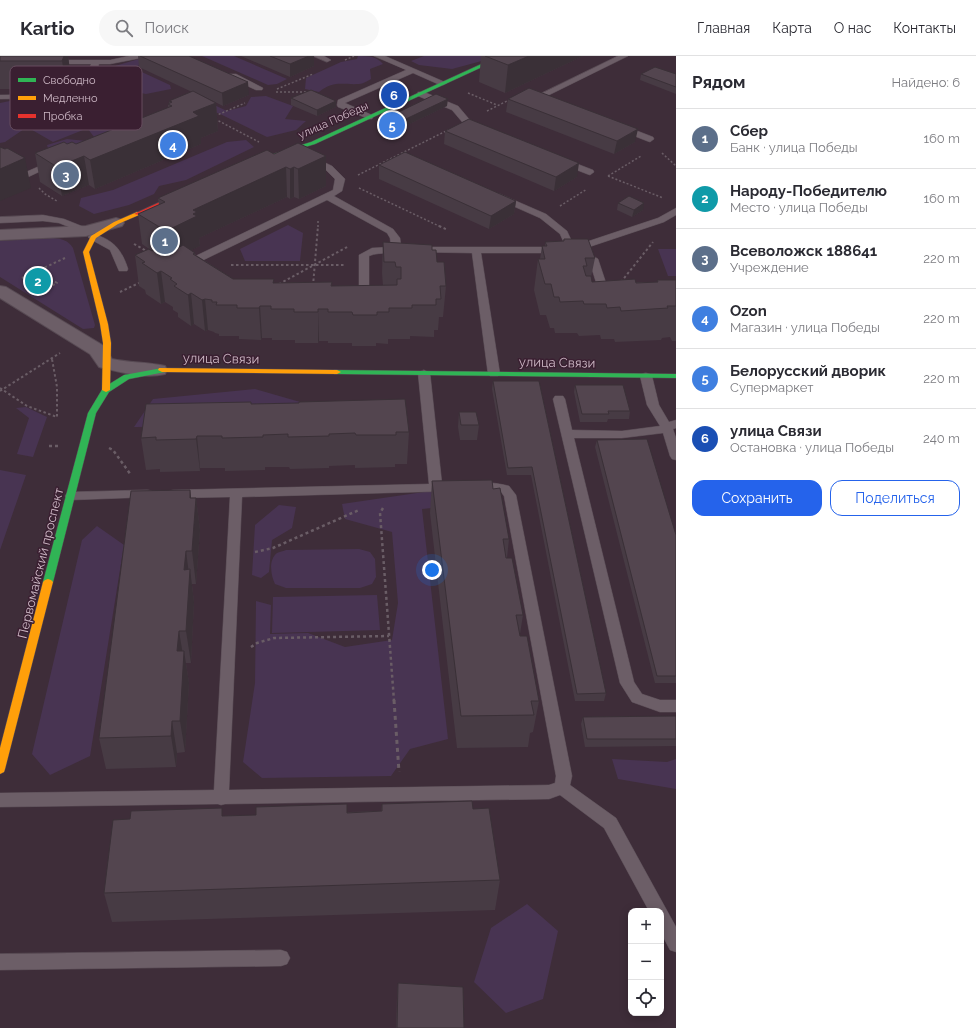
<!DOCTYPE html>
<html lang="ru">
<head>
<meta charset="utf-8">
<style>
  :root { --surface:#fff; --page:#f7f7f7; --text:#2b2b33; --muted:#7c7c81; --line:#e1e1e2; --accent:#2563eb }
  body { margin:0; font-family:Raleway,sans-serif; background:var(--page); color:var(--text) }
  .controls { position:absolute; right:12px; bottom:12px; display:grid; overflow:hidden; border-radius:8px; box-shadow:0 2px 10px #0003 }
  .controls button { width:36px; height:36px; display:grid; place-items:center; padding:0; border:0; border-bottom:1px solid var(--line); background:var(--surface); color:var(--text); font:20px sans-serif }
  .you { position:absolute; left:432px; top:514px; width:14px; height:14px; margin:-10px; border:3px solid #fff; border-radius:50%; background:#1a73e8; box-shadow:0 0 0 6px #1a73e833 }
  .badge { display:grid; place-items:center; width:26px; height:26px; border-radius:50%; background:var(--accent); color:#fff; font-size:13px; font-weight:700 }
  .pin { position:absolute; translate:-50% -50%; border:2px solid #fff; box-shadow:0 1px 4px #0006 }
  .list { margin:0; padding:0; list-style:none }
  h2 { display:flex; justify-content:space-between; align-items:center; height:52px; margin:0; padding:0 16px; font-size:17px }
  h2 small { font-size:13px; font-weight:400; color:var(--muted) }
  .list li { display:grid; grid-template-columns:26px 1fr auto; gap:12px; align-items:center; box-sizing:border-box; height:60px; padding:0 16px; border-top:1px solid var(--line) }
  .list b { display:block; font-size:15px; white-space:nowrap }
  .list p { margin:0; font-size:13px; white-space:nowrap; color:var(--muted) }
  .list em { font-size:13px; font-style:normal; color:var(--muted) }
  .actions { display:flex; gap:8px; padding:12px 16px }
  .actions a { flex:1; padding:9px 0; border:1px solid var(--accent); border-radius:12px; text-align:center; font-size:14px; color:var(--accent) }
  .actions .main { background:var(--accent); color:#fff }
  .icon { flex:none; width:22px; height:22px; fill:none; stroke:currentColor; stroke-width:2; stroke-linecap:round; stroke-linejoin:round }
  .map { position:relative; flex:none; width:676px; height:972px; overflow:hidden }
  header { display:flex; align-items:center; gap:24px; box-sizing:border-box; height:56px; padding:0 20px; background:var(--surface); border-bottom:1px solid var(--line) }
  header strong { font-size:19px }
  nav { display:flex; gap:22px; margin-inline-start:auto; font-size:14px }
  .search { width:280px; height:36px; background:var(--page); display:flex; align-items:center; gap:10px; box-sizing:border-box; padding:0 14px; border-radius:22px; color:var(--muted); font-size:15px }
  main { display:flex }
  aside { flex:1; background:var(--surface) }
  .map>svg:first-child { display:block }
</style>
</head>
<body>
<header>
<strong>Kartio</strong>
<div class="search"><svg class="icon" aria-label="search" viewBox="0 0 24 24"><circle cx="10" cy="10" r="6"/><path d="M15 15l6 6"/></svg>Поиск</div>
<nav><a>Главная</a><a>Карта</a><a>О нас</a><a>Контакты</a></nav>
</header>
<main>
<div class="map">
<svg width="676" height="972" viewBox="0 0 676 972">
  <rect width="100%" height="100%" fill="#3e2d39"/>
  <path fill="#483452" d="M149,0H162L133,12L170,29L171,33L146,38L115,32L94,33L67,41V48L27,62V70L61,57L88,72L53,86L27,71L5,86L0,87V47L29,41H60L82,29L102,26L115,10Z
    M202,0H234L287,23L277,28L268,29Z
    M358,0C369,0 376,0 383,8L370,13L371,23C367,25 363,28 359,28C342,29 334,24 319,36L305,33L306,22L341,6L357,3Z
    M424,0H490L489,3L452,13L419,9L411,5Z
    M193,39L227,55L246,50L251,41L266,40L293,50L285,63L306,65L296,74L267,81L218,57L191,56Z
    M89,49L104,50L106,56L128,60L110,82L50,100L47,89L67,83L86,85L94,81L88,73L101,68L102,64L80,66L75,61Z
    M246,84L254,91L186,124L159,130L154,138L129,149L94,158L79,150L81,142L113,134L227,86Z
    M288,169L303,177L300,205H245L240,193Z
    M53,182C62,183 68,184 73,192L95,269L94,272L83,273L0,221V185Z
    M658,193H676V220H668Z
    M255,333L314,350L332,369L134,371L153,343Z
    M26,351L47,361L33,401L17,398L29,362L16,352Z
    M0,414L26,419L0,494Z
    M467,435L483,447L422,453L448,683L410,693L391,720L262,722L243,706L255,627L256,545L271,549L270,578L308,577L345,591L392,584L398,547L392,476L345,463L342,448L424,436Z
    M279,449L296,451L292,472L272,484L269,516L261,522L252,519L255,469Z
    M97,470L124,489L90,700L50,719L32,698L82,484Z
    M359,493L370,496L375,503L376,521L372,528L360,532H286L275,528C271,520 268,504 277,497C279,496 284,495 286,494Z
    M377,539L380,574L272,577L273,541Z
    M612,703L667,706L676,703V733L618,723Z
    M527,848L558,875L543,943L506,957L474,926L491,872Z"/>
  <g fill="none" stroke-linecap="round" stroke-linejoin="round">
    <g stroke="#574a53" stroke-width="1">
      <path id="lane" d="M129,0H145L141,2L110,8H99L90,36L151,67L152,69C150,73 144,74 140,73L139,71L141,69L85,40L77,42L0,43V39L76,38L82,36L91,8H52L48,6L49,4H110Z
        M313,0H324L331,4L327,6Z
        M374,0H385L447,27L443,29H440L413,17L345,47L372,59L373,61L372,63H369L338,51L337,49L338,44L406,14Z
        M618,0H628L547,40L554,43V47H548L536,40Z
        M230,18H236L263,32L262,34H256L230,22Z
        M418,36H424L458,50L469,63L485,72L481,75L463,67L452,54L418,40Z
        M622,69L653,81L654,83L650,86L647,85L619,74L618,72L619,70Z
        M311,100L332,110L345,123L342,135L334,140L393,173L400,182L401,191L405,194C399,199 380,195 369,200V241L364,246L360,247L355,244L359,240V199L372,192L391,191L390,182L387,177L327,144L189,211H181L180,209L181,207L333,134L335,123L326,114L308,105L307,103Z
        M0,101L26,116L51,105H57L58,107L26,122L0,108Z
        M562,102L593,114L594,116L590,119L587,118L559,107L558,105Z
        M500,138L546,158L567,175L574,190L658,162L676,152V159L664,166L583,193L598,203L611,242L606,245L601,242L589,204L579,198L578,195L571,197L568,196L560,178L540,162L497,143L495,141Z
        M43,159L64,163L89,173L91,175L86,178L59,167L43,165L0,167V161Z
        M93,178C113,183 122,194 128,213L127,215H119L110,194L90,183L88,181L90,179Z
        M420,191H558L563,194L558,197H481L500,318L498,320H490L488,318L472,197L417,196L415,194L417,192Z
        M424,314L430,317L442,428L454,429L456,432L454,435L242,441L229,734L549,729L555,727L556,720L504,440L501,436L471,434L469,431L471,428C483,425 497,427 509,430L516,439L572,720L570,729L616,762L676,871V896L670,894L661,877V855H649L604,772L560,739L549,743L225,748L221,749L218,748L0,751V737L214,734L230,441L173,442L169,441L167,438L169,435L173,434L429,428L418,317Z
        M646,317L650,318L652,320L659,349L669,366L676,364V372L673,373L676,382V404L672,403L670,400L663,377L622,382H574L634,626L642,638L660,644H676V656H660L632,646L620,627L553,343L555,340H563L565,343L572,374L622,375L660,370L647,349L640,320L642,318Z
        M148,434L152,435L154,438L152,441L71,444L67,443L65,440L67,437L71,436Z
        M281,894L287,896L290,902L287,908L281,910L0,914V898Z"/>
    </g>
    <g stroke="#574a53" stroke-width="2">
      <path id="street" d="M116,162L122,164L124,167L122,170L86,180L0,184V174L86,170Z
        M0,230L6,231L104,290L112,303C130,307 148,306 165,310L167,314L165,318C144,323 120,316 99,311L90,298L0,242Z"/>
    </g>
    <g stroke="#574a53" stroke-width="1">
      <path id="fast" d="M499,0H506L315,88L276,100L273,98L311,86Z
        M162,312L166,314L165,316L129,323L109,336L96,357L53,526L51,528H45L43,526L88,357L103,332L124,319Z
        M334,314L676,318V322L337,318H334L333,316Z"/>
    </g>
    <g stroke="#574a53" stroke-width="1">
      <path id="slow" d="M137,156L139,157V159L118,168L96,182L89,196L108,268L111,287L110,334L106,336L102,334L103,287L100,268L83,196L91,180L114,166Z
        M159,312L337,314L341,316L337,318L162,316L158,314Z
        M48,523L51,524L53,526L5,713L4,716L0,718V692L43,526L45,524Z"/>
    </g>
    <g stroke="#574a53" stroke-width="1">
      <path id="jam" d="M184,135L189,136L139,159L134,158Z"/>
    </g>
    <path stroke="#6a5d66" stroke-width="1.5" stroke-dasharray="2 2" stroke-linecap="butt" d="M345,4L354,0
      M277,33L313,18
      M276,36H309
      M468,37L497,49
      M487,55L509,44
      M215,60L245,47
      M215,63L259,86
      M662,97L676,110
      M358,119L448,74
      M608,120L641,100
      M608,120L663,142
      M39,132L45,138L57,145
      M359,132L441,171
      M560,150L587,133
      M318,171V165"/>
    <path stroke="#6a5d66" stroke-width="2" stroke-dasharray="2.5 2.5" stroke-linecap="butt" d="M439,170L448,174
      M134,188L148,196
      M231,209H344
      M38,215L57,227L41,235
      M22,222L65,202
      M621,226L653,186
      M279,228L349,190
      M313,230L318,170
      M120,236L141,226
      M0,332L27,350L57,361V331L52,303
      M0,335L60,297"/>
    <path stroke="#6a5d66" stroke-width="2.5" stroke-dasharray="3 3" stroke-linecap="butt" d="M49,390H58
      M109,392L113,394L131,419
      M383,452L380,457L394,645
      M255,496L273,492L359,454
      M251,591L257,587L274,582L389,580"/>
    <path stroke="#6a5d66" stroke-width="3" stroke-dasharray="4 4" stroke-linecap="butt" d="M394,644L399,716"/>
    <use href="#lane" fill="#6c5e67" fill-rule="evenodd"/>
    <use href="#street" fill="#6c5e67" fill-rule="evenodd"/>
    <use href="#fast" fill="#30b455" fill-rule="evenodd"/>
    <use href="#slow" fill="#ff9f0a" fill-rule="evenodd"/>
    <use href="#jam" fill="#e5322d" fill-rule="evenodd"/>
  </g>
  <path fill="#473b44" d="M0,0H68L71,21L67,33H0Z
    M138,0H189L249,39L223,50L203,40L216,47L218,75L201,82V88L95,133L89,129L62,140L40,126L35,97L67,88H76L168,52V48H169V45L192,36L139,11Z
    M241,0H314V10L290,21Z
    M481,0H583L505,37L479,26Z
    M641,18H676V38L640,24Z
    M291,42L336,45V51L317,60L291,49Z
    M508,43L635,86L614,98L506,56Z
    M120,45L137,53L130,56L121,51Z
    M447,50L391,77L380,71V65Z
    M445,75L577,121L554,135L444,88Z
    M274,98L326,100V130L299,143L294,141L290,143L287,141L199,182L200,190L191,194L196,199L233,223L274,227L332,226V230H383L382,217L383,186L432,194L437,206L446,230L443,261H439L438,274H434V281L410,280V283H388V288L376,287V290H352V287H328V285H319L318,287H295V284H272V282H262L261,284L239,283V280H219V278L215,277L214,276L208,274L205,275L194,268L191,270L178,261V257L173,254V251L165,246L161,248L146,238L145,234L139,230L135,199L152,195L142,188L138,158L159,149L158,142Z
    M379,109L516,145L514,158L489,173L379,123Z
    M618,147L643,154L632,161L617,154Z
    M564,183L595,202L591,221L592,226H657V224H676V285H672L670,281L662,282L661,284L615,286L614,283H601L600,279L579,280L577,277H555L554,272H550L546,259H540L534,234L538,203H540L542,190H545V186L563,185Z
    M493,325H539L606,637L604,645H575L531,419H507L492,333Z
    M575,329L630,355L629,363H608L607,366H580L574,336Z
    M251,348L409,376L407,408H395V411L355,412V409L329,410V412L290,413L289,411H265V414L225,415V412H200V415L160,416V413L146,414L141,382Z
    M459,356L479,369L477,384H460L458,371Z
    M597,384L676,479V627H655L595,391Z
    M432,425L493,433L509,483L507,502L523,559L520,578L539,645L533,676L530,677L528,691L457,692L430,457Z
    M190,434L191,442H196L200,474L196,528H192L194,546L191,607H186L189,627L185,696L177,697L176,711L106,713L99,682Z
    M676,660V690L585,691L581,668L583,661Z
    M382,748L473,753L500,824L495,854L112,866L104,837L223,760L381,755Z
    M398,927L464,972H396L397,940Z"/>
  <path fill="#3a3037" d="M64,0H68L71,21L67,33L62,5Z
    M309,0H314V10L290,21V8Z
    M529,0H583L505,37L508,9Z
    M248,26L249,39L223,50L222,37Z
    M448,43L447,50L391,77V70Z
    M336,45V51L317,60V54Z
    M136,47L137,53L130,56L129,49Z
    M216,47L218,75L201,82V88L95,133L90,104L193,56Z
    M638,73L635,86L614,98L617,85Z
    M84,100L89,129L62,140L57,111Z
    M326,100V130L299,143L298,113Z
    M25,102L31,132L0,145V113Z
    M579,107L577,121L554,135L556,121Z
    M286,111L287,141L199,182L200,190L169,205L166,175L193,154Z
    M294,111V141L290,143V113Z
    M516,145L514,158L489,173L491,160Z
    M644,147L643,154L632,161L634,154Z
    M161,215L165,246L161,248L157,217Z
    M191,237L194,268L191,270L188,239Z
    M205,243L208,274L205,275L202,244Z
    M260,250L262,282L261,284L259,252Z
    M318,253L319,285L318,287Z
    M197,380L200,412V415L196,383Z
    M190,434L194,466L196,442L200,474L196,528L192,495L190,442Z
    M186,495L190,526V513L194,546L191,607L186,575L184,514Z
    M179,575L184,605V595L189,627L185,696L180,665L177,595Z
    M172,665L177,697L176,711L171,680Z"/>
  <path fill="#53454f" stroke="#3a3037" d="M0,0H64L62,5H0Z
    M140,0H189L248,26L222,37Z
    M270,0H309L290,8Z
    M485,0H529L508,9Z
    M655,11L676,18V31L641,18Z
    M529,32L638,73L617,85L508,43Z
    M311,34L336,45L317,54L291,42Z
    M193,35L216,47L193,56L199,60L90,104L84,100L57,111L35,97L64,86L67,88L72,86L76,88L86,84L172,50L168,48L172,46L169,45Z
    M436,38L448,43L391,70L380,65Z
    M469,63L579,107L556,121L445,75Z
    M298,87L326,100L298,113L294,111L290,113L286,111L193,154L197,156L193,158L197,160L166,175L138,158L165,146L158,142L267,94L274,98Z
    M0,91L5,93L7,92L25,102L0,113Z
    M405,96L516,145L491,160L379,109Z
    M629,140L644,147L634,154L618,147Z
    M564,183H588L595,202H585L587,210H583L586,220H591L592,226L635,223L636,227L658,226L657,224H676V250H667L668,252L621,255L620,251L607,252L606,248H584L583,245L560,246L559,241H554L551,228H545L538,203H545L542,190H547L545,186L564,185Z
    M383,186L432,189V194H436L437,206H444L446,230H440L441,243H436V249H412V252H389V256H377V259H353L352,256H328V253H318V256H294V253H271V250H260L259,252H237V249H216L217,246H212V244L205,243L202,244L191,237L188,239L174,230L177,228L170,223L172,222L161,215L157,217L142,207L145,206L135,199L149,193L152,195L170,187L178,192L183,189L195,197L193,198L233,223H274L273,227L332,226L331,230L397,229V223H401V211H396L395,206H384Z
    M493,325H539L606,637L577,638L532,411L508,412Z
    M575,329H623L630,355H608L609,358H582Z
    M405,343L409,376H396V379H356L355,377L329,378V380L288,381V378L263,379V381L222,382V380H197L196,383L156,384V381L141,382L146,348L251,346V348L299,347V346Z
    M459,356H476L479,369H461Z
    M647,383L676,479V620H657L597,384Z
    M492,424L493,433L500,432L509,483H503L506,502H512L523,559H516L520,580H527L539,645H531L534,659L461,660L432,425Z
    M190,434V442H196L192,495H186L184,514L190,513L186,575H179L177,595H184L180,665H172L171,680L99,682L131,435Z
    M676,660V683H587L583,661Z
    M472,745L473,753L489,752L500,824L104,837L113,764L130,763L131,755L222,752V760L256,759V751L347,748V757L382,755V748Z
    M398,927L463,931L464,972H397Z"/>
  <g text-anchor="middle" stroke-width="3" stroke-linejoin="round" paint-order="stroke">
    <g font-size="11" fill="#ceb9c6" stroke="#3a1f31">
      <text transform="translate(333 64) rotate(-24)" y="4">улица Победы</text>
    </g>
    <g font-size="13" fill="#ceb9c6" stroke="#3a1f31">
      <text transform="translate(221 302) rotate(1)" y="5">улица Связи</text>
      <text transform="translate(557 306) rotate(1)" y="5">улица Связи</text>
      <text transform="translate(40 507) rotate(-76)" y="5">Первомайский проспект</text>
    </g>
  </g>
  <rect x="10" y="10" width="132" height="64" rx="6" fill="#3a1f31" stroke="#664d5e" stroke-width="1"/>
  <rect x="18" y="22" width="18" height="4" fill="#30b455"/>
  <rect x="18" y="40" width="18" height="4" fill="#ff9f0a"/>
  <rect x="18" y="58" width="18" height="4" fill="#e5322d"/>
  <g font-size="11" fill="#ceb9c6">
    <text x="43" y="28">Свободно</text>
    <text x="43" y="46">Медленно</text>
    <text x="43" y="64">Пробка</text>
  </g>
</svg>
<div class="controls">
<button>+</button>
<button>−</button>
<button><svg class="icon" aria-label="locate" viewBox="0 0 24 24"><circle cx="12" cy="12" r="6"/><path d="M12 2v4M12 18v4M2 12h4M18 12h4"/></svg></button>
</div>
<div class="you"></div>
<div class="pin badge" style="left:165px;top:185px;background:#5c6f8a">1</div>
<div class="pin badge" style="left:38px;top:225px;background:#0f9aa8">2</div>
<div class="pin badge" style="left:66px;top:119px;background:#5c6f8a">3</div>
<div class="pin badge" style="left:173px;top:89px;background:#3f7fe0">4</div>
<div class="pin badge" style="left:392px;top:69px;background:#3f7fe0">5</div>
<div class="pin badge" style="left:394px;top:39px;background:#1a4fb4">6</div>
</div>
<aside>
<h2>Рядом<small>Найдено: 6</small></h2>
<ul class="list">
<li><span class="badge" style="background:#5c6f8a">1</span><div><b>Сбер</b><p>Банк · улица Победы</p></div><em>160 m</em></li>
<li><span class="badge" style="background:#0f9aa8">2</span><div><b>Народу-Победителю</b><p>Место · улица Победы</p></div><em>160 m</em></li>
<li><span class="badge" style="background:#5c6f8a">3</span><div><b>Всеволожск 188641</b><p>Учреждение</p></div><em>220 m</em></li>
<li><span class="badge" style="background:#3f7fe0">4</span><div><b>Ozon</b><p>Магазин · улица Победы</p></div><em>220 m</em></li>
<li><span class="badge" style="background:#3f7fe0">5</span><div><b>Белорусский дворик</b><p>Супермаркет</p></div><em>220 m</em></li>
<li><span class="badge" style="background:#1a4fb4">6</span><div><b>улица Связи</b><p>Остановка · улица Победы</p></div><em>240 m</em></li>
</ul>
<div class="actions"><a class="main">Сохранить</a><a>Поделиться</a></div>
</aside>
</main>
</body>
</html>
